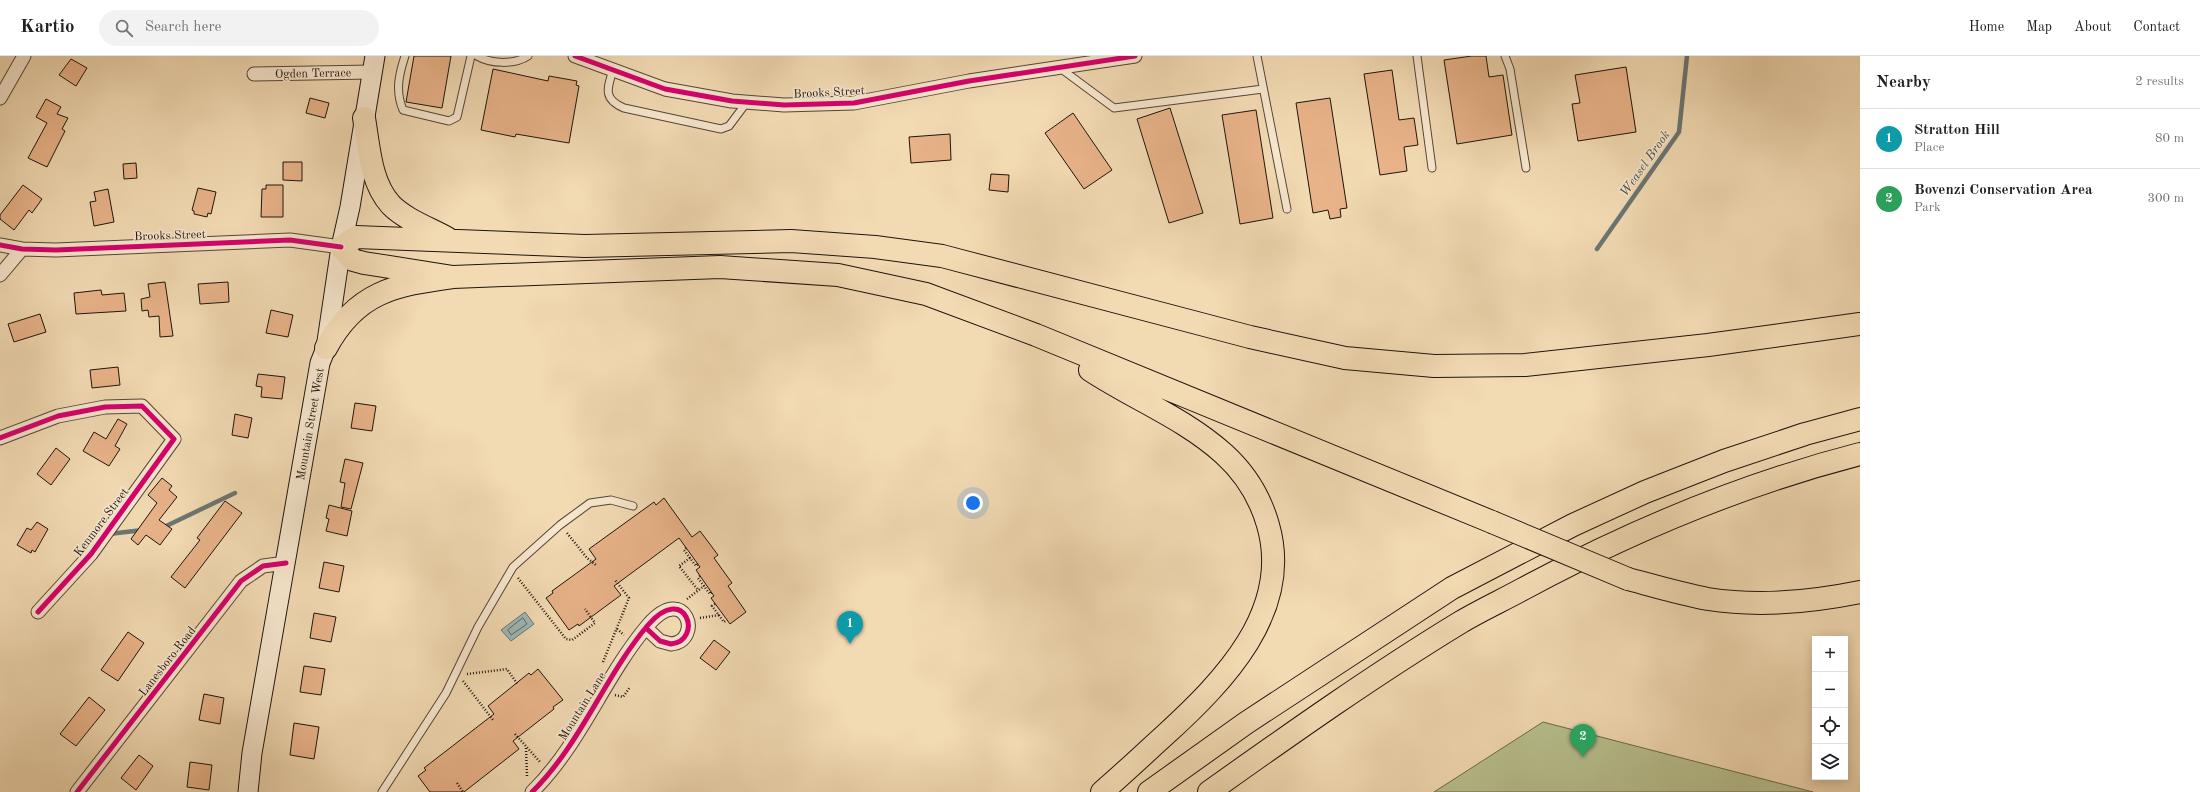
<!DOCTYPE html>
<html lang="en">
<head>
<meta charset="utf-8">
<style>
  :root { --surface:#fff; --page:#f2f2f2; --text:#202124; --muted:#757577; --line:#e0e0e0; --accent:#db2777 }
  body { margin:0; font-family:"Old Standard TT",serif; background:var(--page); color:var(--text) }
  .controls { position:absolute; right:12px; bottom:12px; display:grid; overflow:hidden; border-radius:0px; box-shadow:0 2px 10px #0003 }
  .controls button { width:36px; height:36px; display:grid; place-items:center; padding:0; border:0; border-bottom:1px solid var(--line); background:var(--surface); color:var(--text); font:20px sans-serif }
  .you { position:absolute; left:973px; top:447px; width:14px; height:14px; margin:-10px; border:3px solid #fff; border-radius:50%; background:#1a73e8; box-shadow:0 0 0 6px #1a73e833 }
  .badge { display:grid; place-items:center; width:26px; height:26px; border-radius:50%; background:var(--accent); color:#fff; font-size:13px; font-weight:700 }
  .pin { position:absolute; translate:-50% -33px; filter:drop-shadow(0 1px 2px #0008) }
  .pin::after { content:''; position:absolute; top:21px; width:14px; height:12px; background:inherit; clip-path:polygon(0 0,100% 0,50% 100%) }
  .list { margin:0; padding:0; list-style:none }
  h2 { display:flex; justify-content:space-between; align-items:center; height:52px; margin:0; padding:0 16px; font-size:17px }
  h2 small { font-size:13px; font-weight:400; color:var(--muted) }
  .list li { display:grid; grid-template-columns:26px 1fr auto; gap:12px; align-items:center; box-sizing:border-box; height:60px; padding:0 16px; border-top:1px solid var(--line) }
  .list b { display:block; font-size:15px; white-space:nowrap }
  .list p { margin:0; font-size:13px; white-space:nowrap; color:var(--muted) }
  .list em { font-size:13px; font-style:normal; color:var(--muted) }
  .icon { flex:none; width:22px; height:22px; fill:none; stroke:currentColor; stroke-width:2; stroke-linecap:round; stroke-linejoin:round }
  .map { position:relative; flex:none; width:1860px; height:736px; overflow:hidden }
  header { display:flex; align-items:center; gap:24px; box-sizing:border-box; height:56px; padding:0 20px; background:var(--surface); border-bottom:1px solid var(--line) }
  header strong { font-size:19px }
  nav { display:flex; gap:22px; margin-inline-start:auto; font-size:14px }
  .search { width:280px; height:36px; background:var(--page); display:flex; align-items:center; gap:10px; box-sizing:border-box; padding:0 14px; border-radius:22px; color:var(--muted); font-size:15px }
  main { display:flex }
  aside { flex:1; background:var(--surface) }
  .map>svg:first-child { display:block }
</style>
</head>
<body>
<header>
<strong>Kartio</strong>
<div class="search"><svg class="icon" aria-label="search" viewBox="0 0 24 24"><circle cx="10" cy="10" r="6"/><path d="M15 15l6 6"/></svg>Search here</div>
<nav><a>Home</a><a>Map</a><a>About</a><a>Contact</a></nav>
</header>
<main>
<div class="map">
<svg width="1860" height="736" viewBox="0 0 1860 736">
  <rect width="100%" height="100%" fill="#f2dab3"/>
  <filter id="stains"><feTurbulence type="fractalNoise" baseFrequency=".005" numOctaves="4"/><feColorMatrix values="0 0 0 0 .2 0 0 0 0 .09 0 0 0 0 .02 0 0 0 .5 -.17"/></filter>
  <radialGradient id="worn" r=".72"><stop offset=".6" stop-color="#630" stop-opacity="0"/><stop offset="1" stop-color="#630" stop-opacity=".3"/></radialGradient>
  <path fill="#b8c08f" stroke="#6b6a4e" d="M1543,666L1813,736H1434Z"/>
  <path fill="#9eb8b6" stroke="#6b7673" d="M525,556L534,568L511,585L501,574Z"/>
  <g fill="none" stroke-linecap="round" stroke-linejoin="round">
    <path stroke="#5e6662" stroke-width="1" d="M523,562L527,568L511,579L508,574Z"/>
    <path stroke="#6b7673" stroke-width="4.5" d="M1597,193L1679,76L1687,0
      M162,472L235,437
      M109,478L143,474"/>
  </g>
  <path fill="#e9b389" stroke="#1e140e" d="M414,0H451L442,52L406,46Z
    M1472,0H1486L1489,21L1503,19L1512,79L1457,88L1444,4Z
    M71,3L87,12L76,30L59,19Z
    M1626,11L1636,76L1578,85L1572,48L1580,47L1575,19Z
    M493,13L548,25L549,20L577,25L576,29L579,30L569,87L516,78L515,81L481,74Z
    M1392,14L1399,64L1414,62L1418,89L1404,91L1407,115L1380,119L1364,18Z
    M310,42L329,47L325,62L306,57Z
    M1330,42L1347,152L1340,153L1341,161L1330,163L1328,154L1313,157L1296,47Z
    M46,43L61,51L57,58L68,62L62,73L65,75L47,111L28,102L47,67L36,61Z
    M1170,52L1203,157L1169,167L1137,63Z
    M1256,54L1273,162L1240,168L1222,59Z
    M1073,57L1112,114L1084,133L1045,77Z
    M950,78L951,104L911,107L909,81Z
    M283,106H302V125L283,124Z
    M136,107L137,122L124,123L123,108Z
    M991,118L1009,119L1008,136L989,134Z
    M23,129L42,143L32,157L29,154L14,174L0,163V159Z
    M266,129H283V161H261L262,133H266Z
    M198,132L216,136L211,158L208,157L207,161L194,158V155L192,154Z
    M108,133L114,166L94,170L90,146L96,145L94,136Z
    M165,226L173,280L160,281L159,260L149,261L148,254L142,255L141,243L150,241L148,228Z
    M228,226L229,246L200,248L198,228Z
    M101,234L102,239L124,237L126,255L76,258L74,237Z
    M271,254L293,259L288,281L266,277Z
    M40,258L46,276L14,286L8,268Z
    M118,311L120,329L92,332L90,314Z
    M258,318L285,321L282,343L261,341L262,331L256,330Z
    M355,347L376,350L372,375L351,372Z
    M235,358L252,362L248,382L232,379Z
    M118,363L127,368L115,390L120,393L109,410L83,395L94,376L106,383Z
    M56,392L70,403L51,429L37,418Z
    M345,403L363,407L351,453L341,451L345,427L340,426Z
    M162,422L172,430L169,434L177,441L159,464L172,473L160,489L146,479L138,489L131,483L157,447L148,439Z
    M664,442L692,481L700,475L718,499L714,502L732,527L728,530L746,556L730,568L711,542L714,540L696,514L700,511L679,482L614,530L621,539L579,570L578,568L569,574L546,542L553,537L552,535L596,503L589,493L654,446L656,449Z
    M225,445L242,457L185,532L171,521L200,484L197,482Z
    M329,449L352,455L347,480L326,475L329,463L326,462Z
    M37,466L48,473L35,496L32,494L31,497L17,489L27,472L31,474Z
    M324,506L344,510L339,536L319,532Z
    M314,557L336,561L331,586L310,582Z
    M128,576L144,587L118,625L101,614Z
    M714,584L730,596L716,614L700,602Z
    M304,610L325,613L321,639L300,636Z
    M538,613L563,644L553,651L554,653L513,685L519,693L464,736H430L418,720L426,714L424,712L494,658L488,650L529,617L531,619Z
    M204,638L224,642L220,668L199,664Z
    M89,641L105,654L76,690L60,678Z
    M294,667L319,671L314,703L290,699Z
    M139,699L153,710L136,734L121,722Z
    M190,706L212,709L209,734L187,731Z"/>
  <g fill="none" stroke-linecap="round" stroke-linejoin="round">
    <g stroke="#534637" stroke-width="9">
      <path id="service" d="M405,0C399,18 395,35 403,54L449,65L457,61L471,0
        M477,0C491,8 514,9 528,0
        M1257,0L1287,153
        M1417,0L1432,112
        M1505,0L1510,13L1526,112
        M1060,12L1114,52L1263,33
        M613,14C607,33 603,43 624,52L721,73L729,70L747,46
        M382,736L446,637L478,571L513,511L560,469L590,447L611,444L633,450"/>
    </g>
    <g stroke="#534637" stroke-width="15">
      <path id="minor" d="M575,0L665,33L732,45L784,49L854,47L969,25L1135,0
        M254,18L372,16
        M0,42L24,0
        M0,189L22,193L56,194L290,184L341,191
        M0,219L22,193
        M0,382L58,360L105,351L142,350L174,383L91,498L38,556
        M77,736L241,525L263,510L286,507
        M532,736C581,688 604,621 648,569C686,525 704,585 671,588L660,585L646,572"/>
    </g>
    <g stroke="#1e140e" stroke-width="21">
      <path id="secondary" d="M248,736L252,697L320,307L326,292L341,191L350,151L375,0"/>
    </g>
    <g stroke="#1e140e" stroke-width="24">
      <path id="motorway" d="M364,62C369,91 370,126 391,149C406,164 429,172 447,182
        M453,221L364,207L353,204L341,191L356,181L585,190L791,185L875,191L942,200L1250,281L1345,302L1434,310L1525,309L1708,289L1860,268
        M326,292C356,236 394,229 453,221L720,211L838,219L926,238L1036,279L1492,466
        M1090,314C1134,343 1184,362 1224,398C1245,417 1260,441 1268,469C1293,555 1223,626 1165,679C1144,698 1123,718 1102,736
        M1628,523C1654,530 1681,538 1708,543C1758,551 1811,546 1860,536
        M1149,736L1246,667L1452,532L1573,469L1645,436L1724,405L1805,378L1860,363
        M1209,736C1292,677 1374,619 1461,566C1481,554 1503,544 1523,533C1629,476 1743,428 1860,398"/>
    </g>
    <path stroke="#1e140e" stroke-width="2.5" stroke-dasharray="1 2" stroke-linecap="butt" d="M567,477L587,502L596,509
      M686,492L684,494L696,510L698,508
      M690,502L679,510L698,534
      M700,520L698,522L710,538L712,536
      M518,522L566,583L572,584L595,567L585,553
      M687,543L704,530
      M715,548L712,550L724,566L727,564
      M700,562L719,559
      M617,573L624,579
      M603,606L629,542L615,524
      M467,618L507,613L518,629
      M463,625L493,664
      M615,639L623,641L630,631
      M515,678L541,707
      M526,692L527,720
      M457,727L463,736"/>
    <use href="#service" stroke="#f7e7ce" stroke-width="7"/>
    <use href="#minor" stroke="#f7e7ce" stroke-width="13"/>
    <use href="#secondary" stroke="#f7e7ce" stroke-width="19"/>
    <use href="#motorway" stroke="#f2dab3" stroke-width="22"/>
    <g stroke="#1e140e" stroke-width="24" stroke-linecap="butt">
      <path id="motorway-bridge" d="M1492,466L1628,523"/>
    </g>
    <use href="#motorway-bridge" stroke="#f2dab3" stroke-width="22"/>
    <g stroke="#f7e7ce" stroke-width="8">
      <path id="cycleway" d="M575,0L665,33L732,45L784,49L854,47L969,25L1135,0
        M0,189L22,193L56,194L290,184L341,191
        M0,382L58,360L105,351L142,350L174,383L91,498L38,556
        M77,736L241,525L263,510L286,507
        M532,736C581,688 604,621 648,569C686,525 704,585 671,588L660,585L646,572"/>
    </g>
    <use href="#cycleway" stroke="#d6006c" stroke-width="5"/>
  </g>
  <g text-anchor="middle" stroke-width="3" stroke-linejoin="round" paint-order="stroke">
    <g font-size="12" fill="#1e140e" stroke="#f7e7ce">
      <text transform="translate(313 17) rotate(-1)" y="4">Ogden Terrace</text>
      <text transform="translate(829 36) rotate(-3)" y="4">Brooks Street</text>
      <text transform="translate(170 179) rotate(-2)" y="4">Brooks Street</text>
      <text transform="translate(310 368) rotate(-80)" y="4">Mountain Street West</text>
      <text transform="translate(101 466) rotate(-53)" y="4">Kenmore Street</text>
      <text transform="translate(167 605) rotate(-52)" y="4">Lanesboro Road</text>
      <text transform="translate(582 650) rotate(-58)" y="4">Mountain Lane</text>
    </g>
    <g font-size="13" font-style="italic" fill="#4b4d49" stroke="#f7e7ce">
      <text transform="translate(1644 107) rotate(-55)" y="5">Weasel Brook</text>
    </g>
  </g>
  <rect width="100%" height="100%" filter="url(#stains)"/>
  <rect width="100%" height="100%" fill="url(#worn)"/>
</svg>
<div class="controls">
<button>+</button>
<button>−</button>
<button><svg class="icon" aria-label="locate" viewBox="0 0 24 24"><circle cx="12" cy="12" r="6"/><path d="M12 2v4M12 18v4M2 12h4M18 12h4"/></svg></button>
<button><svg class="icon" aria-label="layers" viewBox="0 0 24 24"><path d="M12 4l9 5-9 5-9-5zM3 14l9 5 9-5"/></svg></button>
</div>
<div class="you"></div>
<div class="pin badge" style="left:850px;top:588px;background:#0f9aa8">1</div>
<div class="pin badge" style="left:1583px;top:701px;background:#2e9e5b">2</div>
</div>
<aside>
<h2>Nearby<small>2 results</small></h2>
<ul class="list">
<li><span class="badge" style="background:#0f9aa8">1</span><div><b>Stratton Hill</b><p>Place</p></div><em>80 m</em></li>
<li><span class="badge" style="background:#2e9e5b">2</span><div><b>Bovenzi Conservation Area</b><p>Park</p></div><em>300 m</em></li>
</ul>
</aside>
</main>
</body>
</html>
